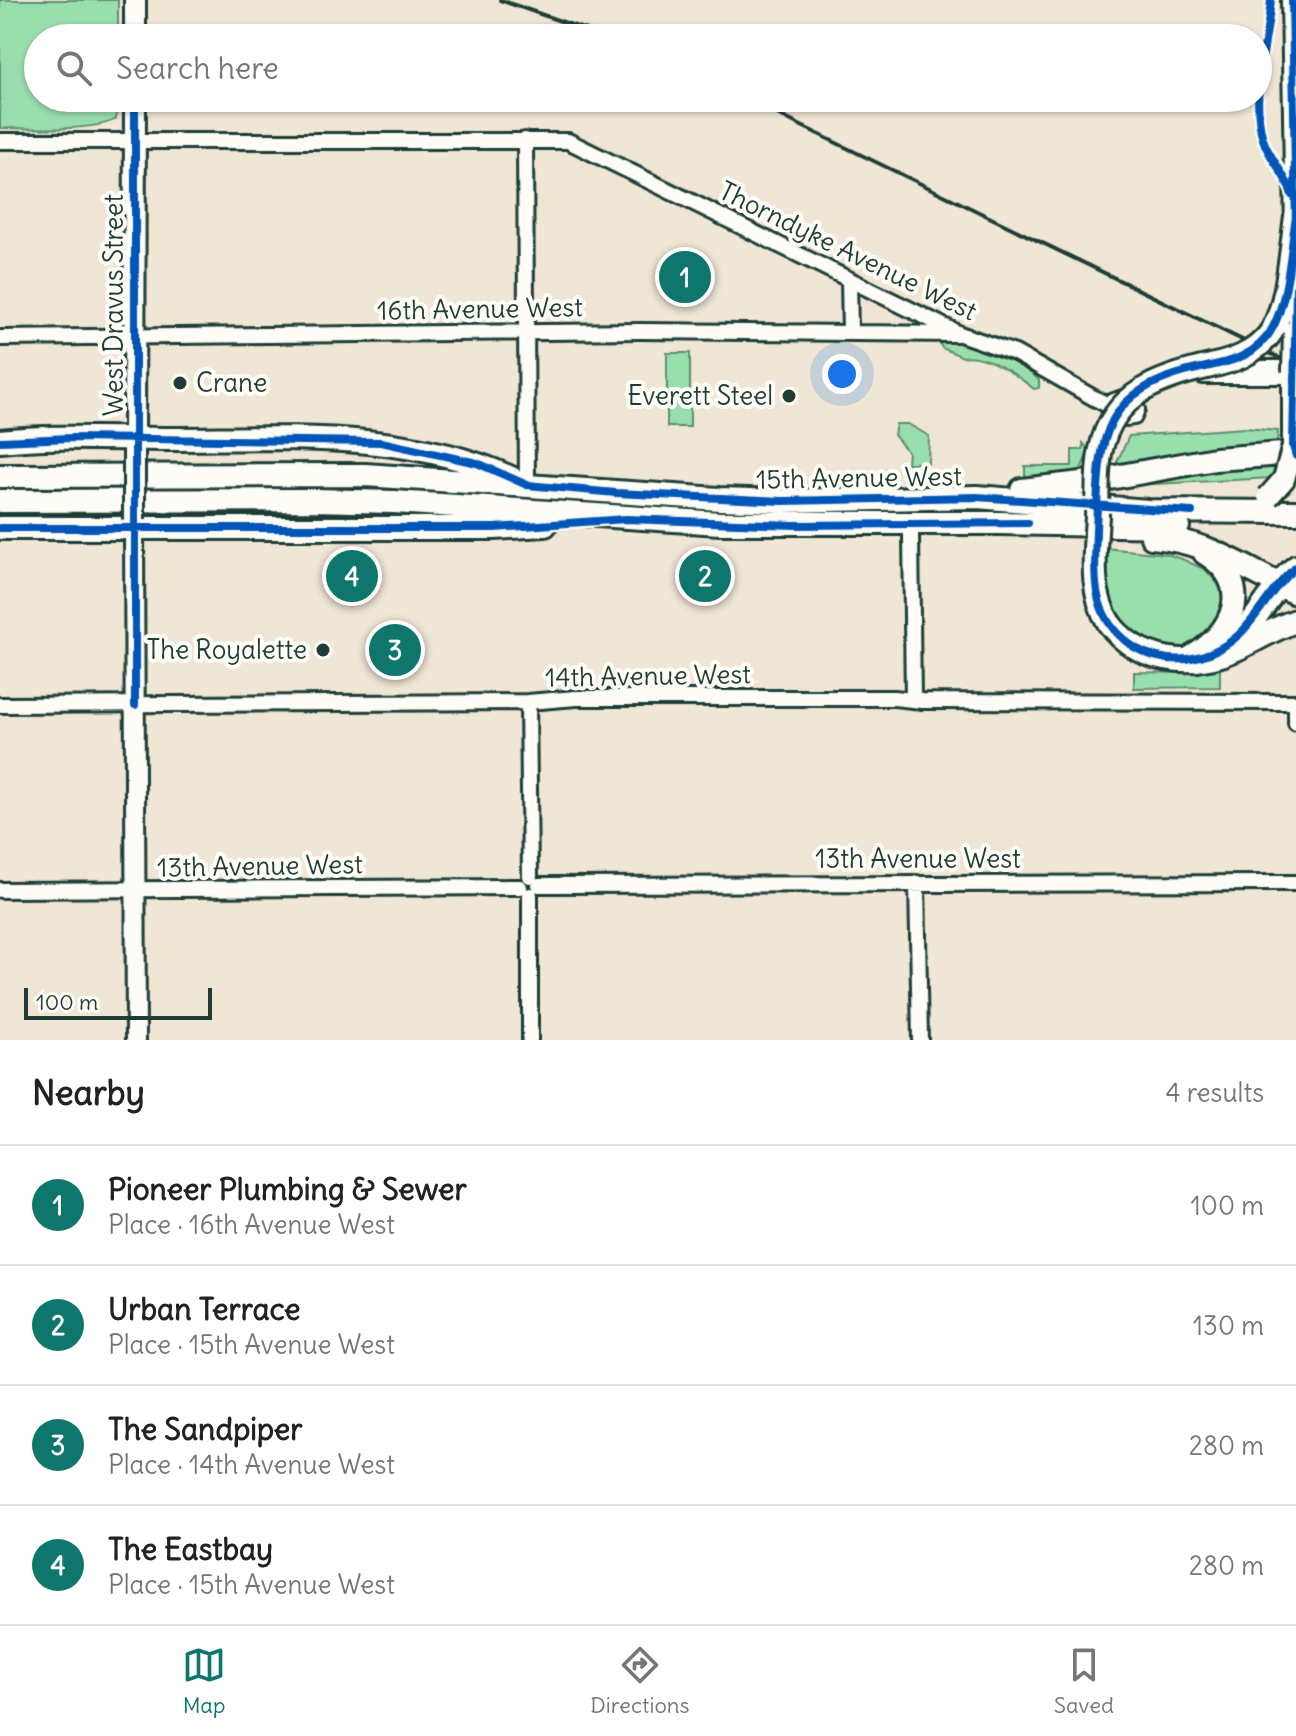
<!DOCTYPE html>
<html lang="en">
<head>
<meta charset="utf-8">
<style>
  :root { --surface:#fff; --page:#f6f6f6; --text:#222; --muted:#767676; --line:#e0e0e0; --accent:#0f766e }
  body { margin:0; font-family:Delius,sans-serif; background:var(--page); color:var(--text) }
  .scale { position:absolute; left:24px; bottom:20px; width:188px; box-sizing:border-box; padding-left:8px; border:4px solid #1f3d34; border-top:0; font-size:22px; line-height:28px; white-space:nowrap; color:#1f3d34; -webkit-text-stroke:6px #fdfcf7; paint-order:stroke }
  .you { position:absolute; left:842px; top:374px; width:28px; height:28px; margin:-20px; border:6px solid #fff; border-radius:50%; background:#1a73e8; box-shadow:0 0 0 12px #1a73e833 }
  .badge { display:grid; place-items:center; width:52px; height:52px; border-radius:50%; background:var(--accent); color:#fff; font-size:26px; font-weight:700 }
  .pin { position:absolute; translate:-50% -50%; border:4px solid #fff; box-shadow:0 2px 8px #0006 }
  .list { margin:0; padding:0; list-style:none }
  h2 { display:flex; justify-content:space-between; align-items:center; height:104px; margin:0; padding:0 32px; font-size:34px }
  h2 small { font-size:26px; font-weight:400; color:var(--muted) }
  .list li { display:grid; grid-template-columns:52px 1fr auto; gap:24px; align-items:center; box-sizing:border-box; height:120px; padding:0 32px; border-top:2px solid var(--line) }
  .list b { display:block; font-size:30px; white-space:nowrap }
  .list p { margin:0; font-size:26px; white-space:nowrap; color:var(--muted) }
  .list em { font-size:26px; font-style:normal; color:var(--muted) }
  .icon { flex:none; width:44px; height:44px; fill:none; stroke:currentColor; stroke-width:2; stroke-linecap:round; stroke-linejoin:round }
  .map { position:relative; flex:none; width:1296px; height:1040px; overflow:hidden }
  .search { position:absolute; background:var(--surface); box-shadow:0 2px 6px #0004; left:24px; right:24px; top:24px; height:88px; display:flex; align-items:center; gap:20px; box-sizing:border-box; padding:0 28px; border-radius:44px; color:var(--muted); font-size:30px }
  .sheet { height:584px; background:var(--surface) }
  nav { display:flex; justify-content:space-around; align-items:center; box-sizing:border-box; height:112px; border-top:2px solid var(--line); background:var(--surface); font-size:22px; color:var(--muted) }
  nav a { display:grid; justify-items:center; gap:4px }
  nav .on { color:var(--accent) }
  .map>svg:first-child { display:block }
</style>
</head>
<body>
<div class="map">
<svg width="1296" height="1040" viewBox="0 0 1296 1040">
  <rect width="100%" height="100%" fill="#f0e6d5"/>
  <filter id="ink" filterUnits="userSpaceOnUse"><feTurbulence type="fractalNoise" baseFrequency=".0125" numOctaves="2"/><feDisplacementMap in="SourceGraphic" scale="16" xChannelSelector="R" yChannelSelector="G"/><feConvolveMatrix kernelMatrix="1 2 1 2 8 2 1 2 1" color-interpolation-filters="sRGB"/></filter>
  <g filter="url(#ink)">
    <path fill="#99dfad" stroke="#5c8e70" stroke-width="2" d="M0,0H118V38H38V98H119L116,119C94,132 27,128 0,128Z
      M943,338C972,339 1018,360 1039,380V388L1034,389C1018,376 984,352 963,357L942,348L939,342Z
      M667,353H690V427H667Z
      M896,424H908L929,436L928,463H907L908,452L894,435Z
      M1245,428L1278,431L1277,444L1245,446L1113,471L1129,436Z
      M1083,443L1089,450L1079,474L1025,481V466H1072V450H1083Z
      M1276,463L1272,478L1115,486L1224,466Z
      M1105,548L1166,554L1182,559L1206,570L1216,582L1226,585L1225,613L1199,643L1185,648L1155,645L1140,638L1116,615L1105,584Z
      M1220,668V687L1134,688V672L1183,673Z"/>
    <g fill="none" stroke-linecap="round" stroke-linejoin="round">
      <g stroke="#1f3d34" stroke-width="20">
        <path id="minor" d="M525,140L527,485
          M0,141H568L960,334L1015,353L1094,398L1106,404L1122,398L1133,403L1137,409L1134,417C1120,420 1113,416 1106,404
          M849,279L850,332
          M0,338L640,331L956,334
          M909,524L911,534L913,700
          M528,702L530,876
          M0,705L528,702L576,698H894L922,701L1296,702V723
          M917,883L920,1040
          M539,885L1296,883
          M0,890L520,887
          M530,895V1040"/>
      </g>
      <g stroke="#1f3d34" stroke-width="24">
        <path id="tertiary" d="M134,527L136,1040"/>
      </g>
      <g stroke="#1f3d34" stroke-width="26">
        <path id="secondary" d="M135,0V38
          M1292,0L1296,232
          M1296,272V333
          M1293,446V372
          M134,452L135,98"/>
      </g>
      <g stroke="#1f3d34" stroke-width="28">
        <path id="primary" d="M1204,372H1293
          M0,441C56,435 113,439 170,439C284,439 405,429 511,478
          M0,476L365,475L719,499L782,501L977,497L1148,511L1296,512
          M1022,490L1082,483L1215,459L1296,453
          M0,501L314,500L394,502L720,523H998L1178,526
          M0,528H494L545,525
          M1152,537C1210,541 1246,570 1296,593
          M1109,623C1137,662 1192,669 1234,650C1255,641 1274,628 1296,621
          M1229,644C1258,624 1269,589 1296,567
          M1192,657C1235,632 1255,584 1205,553"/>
      </g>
      <use href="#minor" stroke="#fdfcf7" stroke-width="14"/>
      <use href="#tertiary" stroke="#fdfcf7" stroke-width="18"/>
      <use href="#secondary" stroke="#fdfcf7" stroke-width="20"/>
      <use href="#primary" stroke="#fdfcf7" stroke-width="22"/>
      <path stroke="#1f3d34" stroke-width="4" d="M500,0L609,38
        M744,98L1296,366"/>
      <g stroke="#1f3d34" stroke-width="26" stroke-linecap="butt">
        <path id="secondary-bridge" d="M1293,372L1294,331
          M1268,497L1284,479L1293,446
          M134,520V452"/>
      </g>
      <g stroke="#1f3d34" stroke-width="28" stroke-linecap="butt">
        <path id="primary-bridge" d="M1109,623C1089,591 1095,553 1097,516C1098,494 1096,470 1101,449C1113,393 1161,377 1211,366C1233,361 1254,354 1269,335C1288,310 1291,249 1296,217"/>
      </g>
      <use href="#secondary-bridge" stroke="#fdfcf7" stroke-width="20"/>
      <use href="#primary-bridge" stroke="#fdfcf7" stroke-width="22"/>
      <g stroke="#fdfcf7" stroke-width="13">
        <path id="cycleway" d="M1271,0C1267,44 1250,96 1263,139C1269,159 1287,175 1292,195
          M1292,0L1296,228
          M135,98V705
          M1296,217C1290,251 1288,313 1265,339C1248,359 1225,363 1201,368C1097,391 1100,439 1096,530C1095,567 1090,605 1118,634C1139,656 1171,665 1201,656C1253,641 1259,598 1296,567
          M1296,288L1293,446L1296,456
          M0,441L71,438L381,442L477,463L527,485L616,493L782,501L977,497L1192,512
          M0,528H494L626,519L795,525L1028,523"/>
      </g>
      <use href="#cycleway" stroke="#0057b8" stroke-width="8"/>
    </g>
  </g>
  <g fill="#1f3d34" stroke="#fdfcf7" stroke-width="3">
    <circle cx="180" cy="383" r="8"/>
    <circle cx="789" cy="396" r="8"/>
    <circle cx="323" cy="650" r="8"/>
  </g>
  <g text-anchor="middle" stroke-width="8" stroke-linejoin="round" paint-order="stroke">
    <g font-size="26" fill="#1f3d34" stroke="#fdfcf7">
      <text transform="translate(848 251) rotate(26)" y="9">Thorndyke Avenue West</text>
      <text transform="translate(114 305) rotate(-90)" y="9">West Dravus Street</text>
      <text transform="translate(480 309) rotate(-1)" y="9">16th Avenue West</text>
      <text transform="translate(859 478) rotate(-1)" y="9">15th Avenue West</text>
      <text transform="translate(648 676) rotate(-1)" y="9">14th Avenue West</text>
      <text x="918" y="868">13th Avenue West</text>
      <text transform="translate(260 866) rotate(-1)" y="9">13th Avenue West</text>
    </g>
    <g font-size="26" fill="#1f3d34" stroke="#fdfcf7" text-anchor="end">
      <text x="196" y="392" text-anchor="start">Crane</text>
      <text x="773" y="405">Everett Steel</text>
      <text x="307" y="659">The Royalette</text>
    </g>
  </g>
</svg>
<div class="scale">100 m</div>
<div class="you"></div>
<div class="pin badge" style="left:685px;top:277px">1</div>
<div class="pin badge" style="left:705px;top:576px">2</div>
<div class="pin badge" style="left:395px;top:650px">3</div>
<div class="pin badge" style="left:352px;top:576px">4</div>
<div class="search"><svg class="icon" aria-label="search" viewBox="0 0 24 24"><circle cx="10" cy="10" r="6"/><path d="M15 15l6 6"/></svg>Search here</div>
</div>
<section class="sheet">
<h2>Nearby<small>4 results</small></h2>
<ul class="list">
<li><span class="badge">1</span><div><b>Pioneer Plumbing &amp; Sewer</b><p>Place · 16th Avenue West</p></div><em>100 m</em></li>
<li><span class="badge">2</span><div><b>Urban Terrace</b><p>Place · 15th Avenue West</p></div><em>130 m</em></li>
<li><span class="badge">3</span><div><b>The Sandpiper</b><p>Place · 14th Avenue West</p></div><em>280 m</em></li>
<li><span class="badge">4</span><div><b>The Eastbay</b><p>Place · 15th Avenue West</p></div><em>280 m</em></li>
</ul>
</section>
<nav>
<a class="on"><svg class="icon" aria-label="map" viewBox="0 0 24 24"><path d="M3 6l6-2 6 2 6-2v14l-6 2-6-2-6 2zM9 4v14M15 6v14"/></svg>Map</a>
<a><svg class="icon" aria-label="directions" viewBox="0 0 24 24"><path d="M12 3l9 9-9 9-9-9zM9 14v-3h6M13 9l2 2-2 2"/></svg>Directions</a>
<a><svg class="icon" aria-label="saved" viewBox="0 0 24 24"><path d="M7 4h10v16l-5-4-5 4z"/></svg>Saved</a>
</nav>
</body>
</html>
